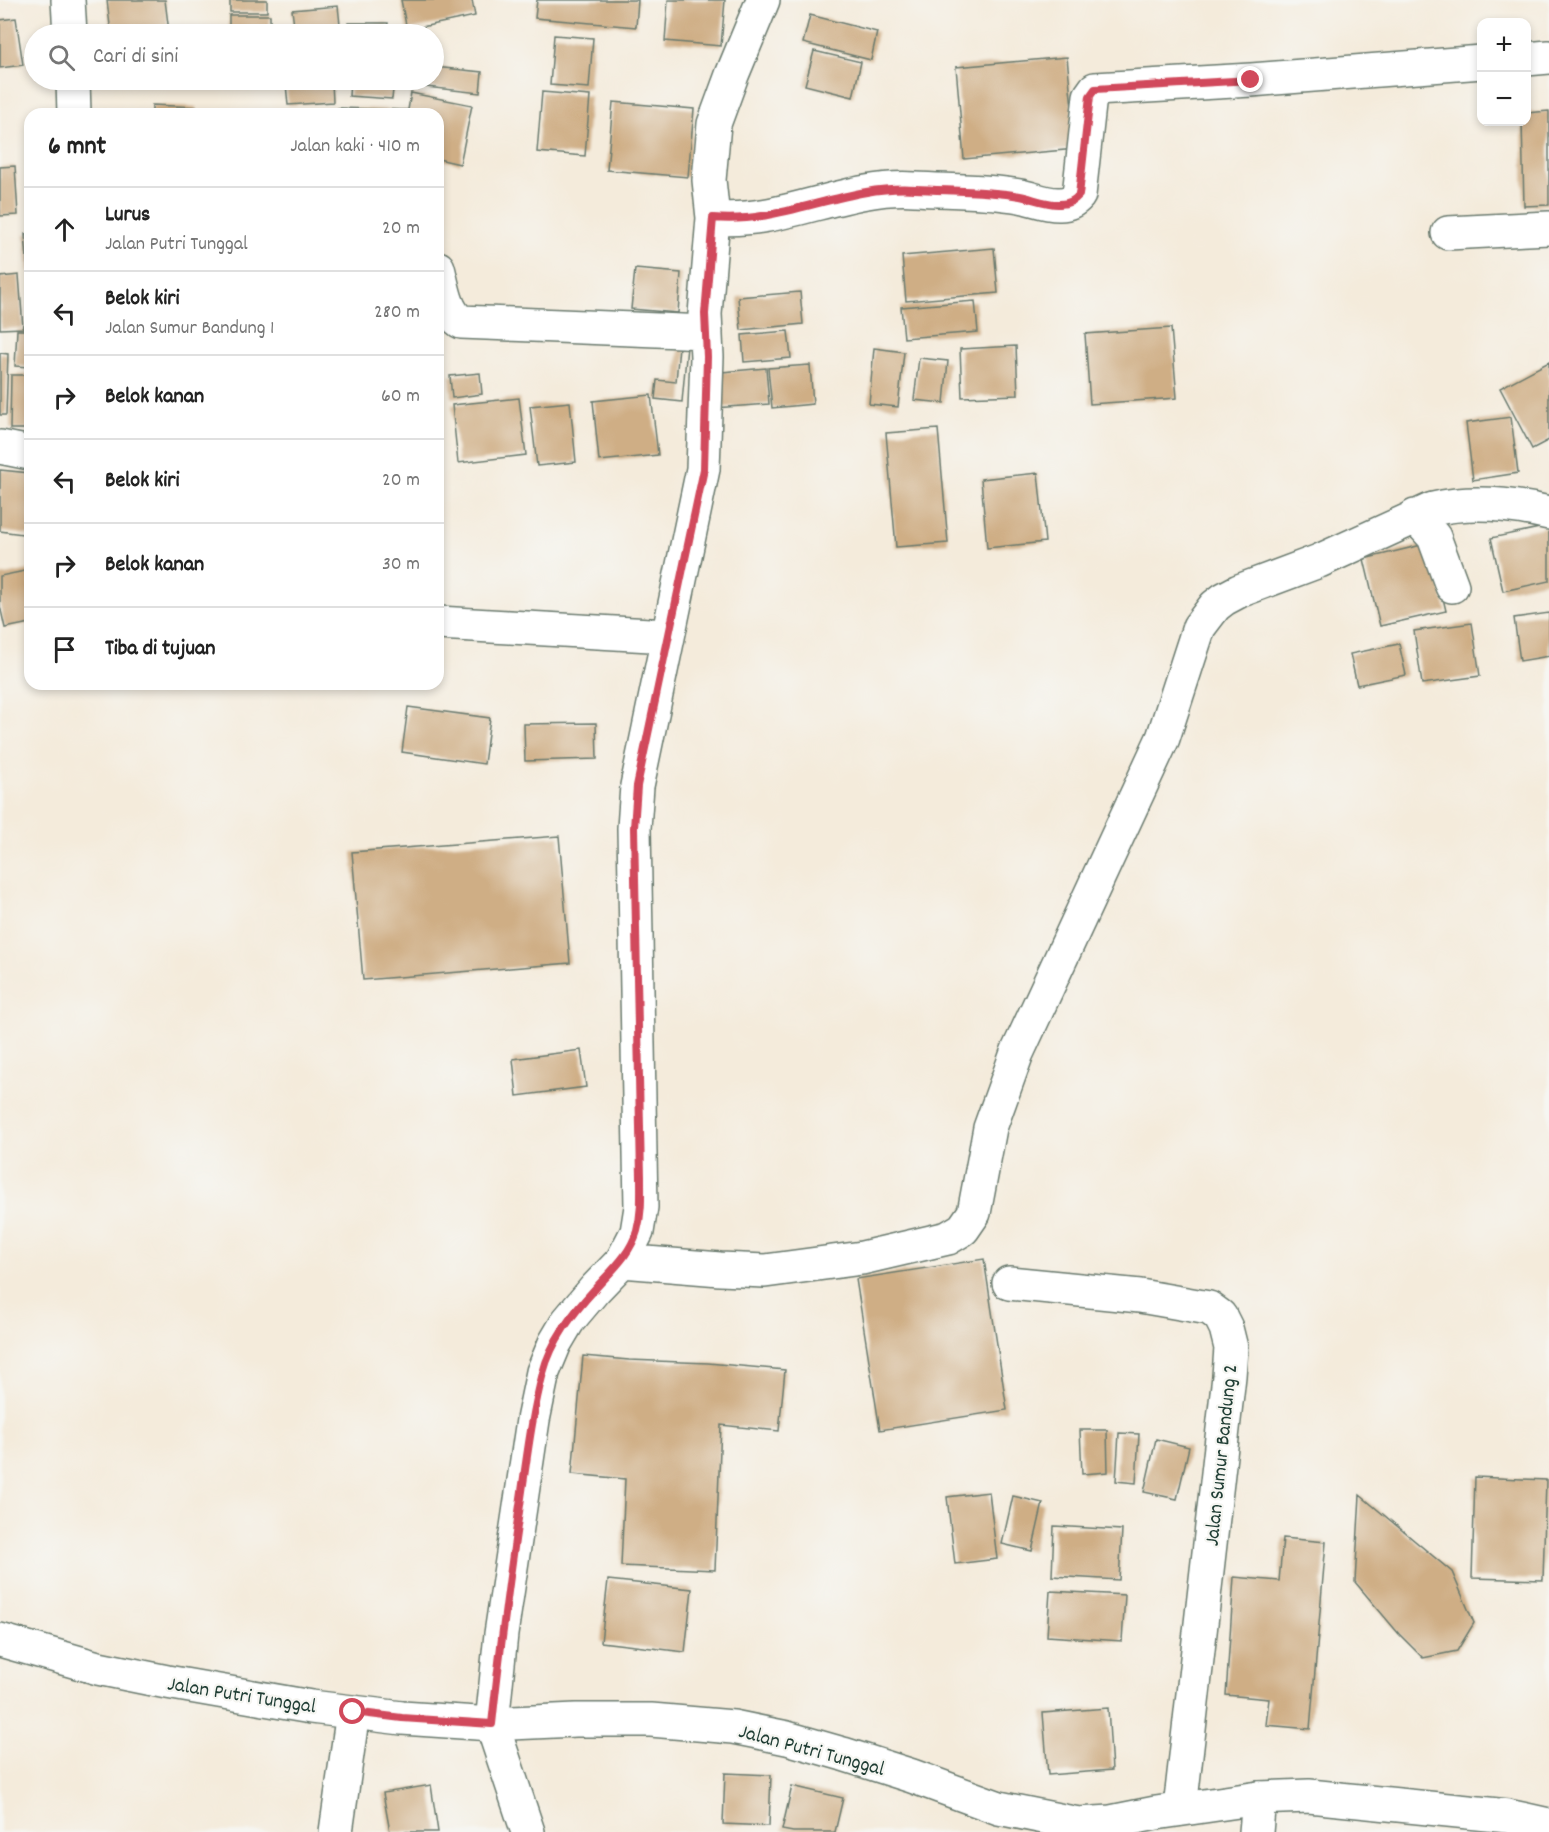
<!DOCTYPE html>
<html lang="id">
<head>
<meta charset="utf-8">
<style>
  :root { --surface:#fff; --page:#f2f2f2; --text:#222; --muted:#767676; --line:#e0e0e0 }
  body { margin:0; font-family:Dekko,sans-serif; background:var(--page); color:var(--text) }
  .controls { position:absolute; right:18px; top:18px; display:grid; overflow:hidden; border-radius:12px; box-shadow:0 3px 9px #0003 }
  .controls button { width:54px; height:54px; display:grid; place-items:center; padding:0; border:0; border-bottom:2px solid var(--line); background:var(--surface); color:var(--text); font:30px sans-serif }
  .stop { position:absolute; width:18px; height:18px; margin:-14px; border:4px solid #d1495b; border-radius:50%; background:#fff }
  .stop.end { background:#d1495b; border-color:#fff; box-shadow:0 2px 6px #0008 }
  .list { margin:0; padding:0; list-style:none }
  h2 { display:flex; justify-content:space-between; align-items:center; height:78px; margin:0; padding:0 24px; font-size:26px }
  h2 small { font-size:20px; font-weight:400; color:var(--muted) }
  .list li { display:grid; grid-template-columns:39px 1fr auto; gap:18px; align-items:center; box-sizing:border-box; height:84px; padding:0 24px; border-top:2px solid var(--line) }
  .list b { display:block; font-size:22px; white-space:nowrap }
  .list p { margin:0; font-size:20px; white-space:nowrap; color:var(--muted) }
  .list em { font-size:20px; font-style:normal; color:var(--muted) }
  .icon { flex:none; width:33px; height:33px; fill:none; stroke:currentColor; stroke-width:2; stroke-linecap:round; stroke-linejoin:round }
  .map { position:relative; flex:none; width:1549px; height:1832px; overflow:hidden }
  .search { position:absolute; background:var(--surface); box-shadow:0 3px 9px #0003; left:24px; top:24px; width:420px; height:66px; display:flex; align-items:center; gap:15px; box-sizing:border-box; padding:0 21px; border-radius:33px; color:var(--muted); font-size:22px }
  .panel { position:absolute; background:var(--surface); box-shadow:0 3px 9px #0003; left:24px; top:108px; width:420px; height:582px; border-radius:18px }
  .map>svg:first-child { display:block }
</style>
</head>
<body>
<div class="map">
<svg width="1549" height="1832" viewBox="0 0 1549 1832">
  <rect width="100%" height="100%" fill="#f6f6f2"/>
  <filter id="ink" filterUnits="userSpaceOnUse"><feTurbulence type="fractalNoise" baseFrequency=".0167" numOctaves="2"/><feDisplacementMap in="SourceGraphic" scale="12" xChannelSelector="R" yChannelSelector="G"/><feConvolveMatrix kernelMatrix="1 2 1 2 8 2 1 2 1" color-interpolation-filters="sRGB"/></filter>
  <filter id="wash" filterUnits="userSpaceOnUse"><feTurbulence type="fractalNoise" baseFrequency=".008" numOctaves="4" result="noise"/><feDisplacementMap in="SourceGraphic" scale="24" xChannelSelector="R" yChannelSelector="G"/><feGaussianBlur stdDeviation="1.35" result="paint"/><feColorMatrix in="noise" values="0 0 0 0 0 0 0 0 0 0 0 0 0 0 0 0 0 1.4 0 .05"/><feComposite in="paint" operator="in"/></filter>
  <g filter="url(#wash)">
    <rect width="100%" height="100%" fill="#f4ebdb"/>
    <g id="blocks">
      <path fill="#cfae85" d="M107,0H165L169,32L111,34Z
        M230,0H267V12H230Z
        M401,0H472L475,16L407,30Z
        M537,0H638L636,27L535,18Z
        M668,0H725L721,46L665,41Z
        M338,6L341,34H295L292,10Z
        M229,15H270V34H229Z
        M810,15L877,32L871,60L803,43Z
        M16,18L23,65L0,68V20Z
        M348,23H388L387,34H348Z
        M554,35L593,38L589,88L550,85Z
        M814,51L861,62L853,97L805,85Z
        M1067,57L1076,149L964,159L956,67Z
        M434,67L482,72L480,93L399,84V80H434Z
        M350,80H394L392,99L349,96Z
        M332,82L333,102L288,105L286,84Z
        M542,92L590,96L585,156L537,152Z
        M411,93L472,105L460,164L438,159V114H338V108L408,110Z
        M613,102L694,109L688,177L607,170Z
        M152,105L196,107V114H152Z
        M1549,111V205L1524,206L1522,122H1526V113Z
        M15,166L18,215L0,216V167Z
        M25,234H30V271H28Z
        M994,248L998,293L906,301L902,256Z
        M635,269L681,273L678,313L631,309Z
        M19,275L23,328L0,329V277Z
        M800,292L803,324L741,330L738,297Z
        M975,301L978,332L904,338L901,307Z
        M1171,328L1177,398L1090,404L1085,334Z
        M17,330H30V367L15,366Z
        M788,331L791,358L744,362L742,335Z
        M679,346H687L682,402L655,399L657,380L676,382Z
        M1016,346L1018,395L962,397L960,349Z
        M874,348L904,352L898,407L869,404Z
        M0,353L8,354L6,415H0Z
        M919,358L948,361L944,403L914,400Z
        M1549,362V440L1532,449L1500,388Z
        M810,365L813,404L772,408L768,368Z
        M766,368L769,404L714,408L711,373Z
        M480,373L482,394L452,398L450,376Z
        M11,375H30V429H10Z
        M651,395L658,455L599,461L593,401Z
        M519,398L526,455L458,463L452,405Z
        M570,402L576,462L537,466L530,406Z
        M1511,417L1518,473L1473,480L1466,423Z
        M938,429L948,543L896,547L886,433Z
        M0,470L30,473V535L0,531Z
        M1038,473L1045,542L987,548L981,479Z
        M1549,526V581L1503,591L1491,538Z
        M1430,543L1446,611L1380,626L1364,559Z
        M30,570V623L5,628L0,606V576Z
        M1549,613V656L1520,661L1514,618Z
        M1472,623L1480,676L1422,684L1414,631Z
        M1399,644L1406,675L1357,685L1350,654Z
        M408,707L490,718L484,764L402,752Z
        M596,723L597,759L525,761L524,724Z
        M559,836L570,963L363,980L352,852Z
        M581,1050L586,1087L517,1096L513,1059Z
        M984,1259L1007,1410L880,1430L856,1279Z
        M583,1356L629,1360L708,1363L785,1370L779,1431L721,1425L715,1570L621,1566L625,1479L572,1474Z
        M1080,1430H1107L1108,1472L1082,1474Z
        M1119,1433L1139,1434L1136,1483L1116,1481Z
        M1156,1439L1189,1447L1177,1499L1144,1492Z
        M1475,1477L1546,1480L1543,1580L1472,1578Z
        M989,1492L997,1559L955,1564L947,1497Z
        M1360,1495L1452,1572L1474,1623L1457,1651L1423,1658L1399,1634L1355,1582Z
        M1013,1496L1043,1503L1032,1551L1002,1544Z
        M1054,1526L1122,1530L1119,1580L1052,1576Z
        M1283,1538L1326,1542L1310,1729L1266,1725L1269,1699L1226,1695L1234,1577L1279,1581Z
        M608,1580L692,1589L685,1652L601,1642Z
        M1050,1591L1125,1595L1122,1641L1047,1636Z
        M1108,1708L1112,1770L1048,1775L1043,1713Z
        M725,1773L771,1775L769,1826L723,1824Z
        M431,1785L438,1832H390L383,1793Z
        M792,1786L843,1798L835,1832H793L782,1830Z"/>
    </g>
  </g>
  <g filter="url(#ink)">
    <use href="#blocks" fill-opacity="0" stroke="#6a7a6e" stroke-width="1.5"/>
    <g fill="none" stroke-linecap="round" stroke-linejoin="round">
      <g stroke="#6a7a6e" stroke-width="36">
        <path id="minor" d="M68,0L70,34
          M1526,59L1549,57
          M73,80L74,114
          M713,218C782,225 846,184 915,189C950,191 985,190 1020,196C1032,198 1047,205 1060,204C1068,204 1074,201 1079,195L1090,96L1095,89L1251,80L1482,62
          M1448,233L1549,228
          M438,268C443,286 445,311 461,322L706,332
          M0,447L30,453
          M1415,516L1434,537L1452,586
          M438,623L668,636
          M622,1261L720,1269L765,1271L862,1258L948,1238L963,1229L974,1213L990,1128L1017,1053L1163,738L1199,627L1215,606L1224,599L1239,591L1319,561L1433,509C1472,500 1511,504 1549,513
          M1009,1283L1140,1296L1209,1308L1220,1316L1226,1328L1231,1348L1229,1376L1180,1809
          M336,1832L353,1712
          M528,1832L492,1724L501,1634L533,1420L543,1372L555,1343L568,1321L595,1289L622,1261L637,1232L641,1207L634,828L637,786L703,469L707,357L705,314L713,218L709,180L714,124L732,75L763,0
          M1256,1832L1259,1798"/>
      </g>
      <g stroke="#6a7a6e" stroke-width="36">
        <path id="tertiary" d="M0,1640L98,1668L167,1682L311,1707L402,1718L492,1724L576,1720H651L733,1727L787,1738L843,1754L912,1776L999,1808L1078,1824L1111,1822L1156,1813L1259,1798L1309,1796L1508,1816L1549,1825"/>
      </g>
      <use href="#minor" stroke="#fff" stroke-width="33"/>
      <use href="#tertiary" stroke="#fff" stroke-width="33"/>
    </g>
  </g>
  <g fill="none" stroke-linecap="round" stroke-linejoin="round" filter="url(#ink)">
    <path stroke="#d1495b" stroke-width="8" d="M353,1712L402,1718L492,1724C500,1648 510,1574 521,1498C527,1457 532,1414 543,1373C551,1341 573,1313 595,1289C611,1271 630,1255 637,1231C642,1213 641,1195 641,1177L634,828L637,786L704,469L707,357L705,314L713,218C782,225 846,184 915,189C950,191 985,190 1020,196C1032,198 1047,205 1060,204C1068,204 1074,201 1079,195L1090,96L1095,89L1251,80"/>
  </g>
  <g text-anchor="middle" stroke-width="4.5" stroke-linejoin="round" paint-order="stroke">
    <g font-size="21" fill="#1f3d34" stroke="#f6f6f2">
      <text transform="translate(1220 1455) rotate(-84)" y="7">Jalan Sumur Bandung 2</text>
      <text transform="translate(242 1694) rotate(9)" y="7">Jalan Putri Tunggal</text>
      <text transform="translate(812 1749) rotate(15)" y="7">Jalan Putri Tunggal</text>
    </g>
  </g>
</svg>
<div class="controls">
<button>+</button>
<button>−</button>
</div>
<div class="stop" style="left:353px;top:1712px"></div>
<div class="stop end" style="left:1251px;top:80px"></div>
<div class="search"><svg class="icon" aria-label="search" viewBox="0 0 24 24"><circle cx="10" cy="10" r="6"/><path d="M15 15l6 6"/></svg>Cari di sini</div>
<section class="panel">
<h2>6 mnt<small>Jalan kaki · 410 m</small></h2>
<ul class="list">
<li><svg class="icon" aria-label="ahead" viewBox="0 0 24 24"><path d="M12 20V5M6 11l6-6 6 6"/></svg><div><b>Lurus</b><p>Jalan Putri Tunggal</p></div><em>20 m</em></li>
<li><svg class="icon" aria-label="left" viewBox="0 0 24 24"><path d="M17 20v-9H6M10 6l-5 5 5 5"/></svg><div><b>Belok kiri</b><p>Jalan Sumur Bandung 1</p></div><em>280 m</em></li>
<li><svg class="icon" aria-label="right" viewBox="0 0 24 24"><path d="M7 20v-9h11M14 6l5 5-5 5"/></svg><div><b>Belok kanan</b></div><em>60 m</em></li>
<li><svg class="icon" aria-label="left" viewBox="0 0 24 24"><path d="M17 20v-9H6M10 6l-5 5 5 5"/></svg><div><b>Belok kiri</b></div><em>20 m</em></li>
<li><svg class="icon" aria-label="right" viewBox="0 0 24 24"><path d="M7 20v-9h11M14 6l5 5-5 5"/></svg><div><b>Belok kanan</b></div><em>30 m</em></li>
<li><svg class="icon" aria-label="arrive" viewBox="0 0 24 24"><path d="M6 21V4h12l-3 4 3 4H6"/></svg><div><b>Tiba di tujuan</b></div></li>
</ul>
</section>
</div>
</body>
</html>
